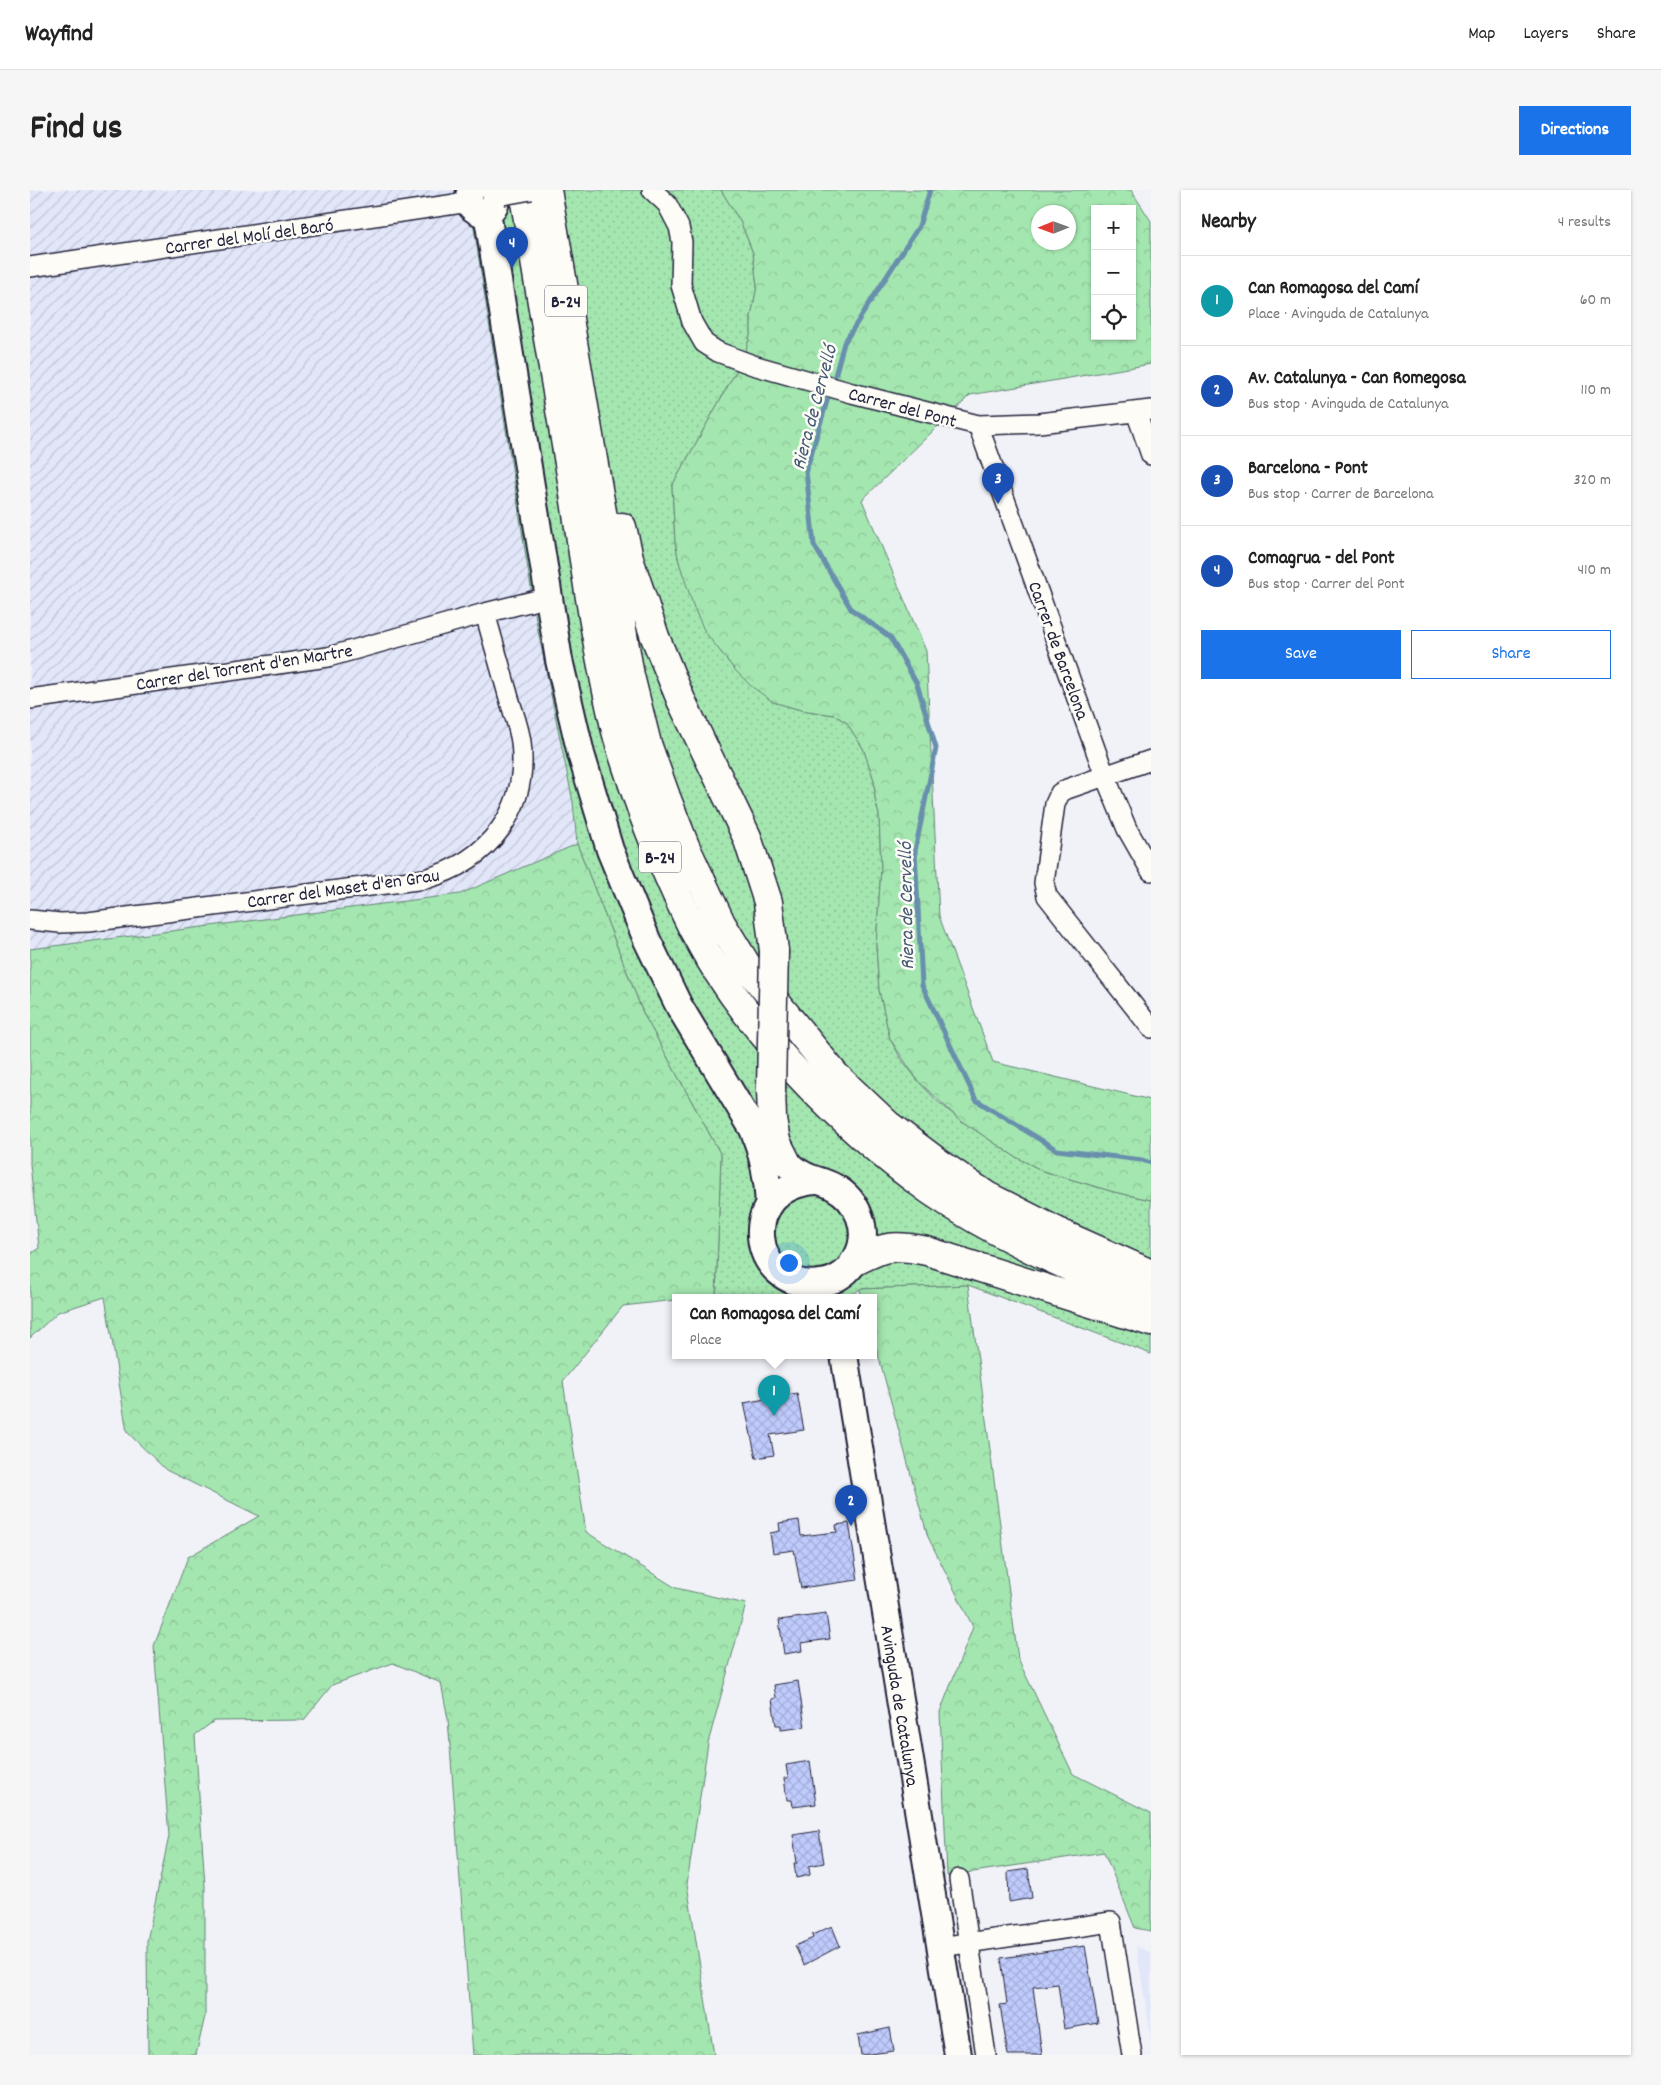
<!DOCTYPE html>
<html lang="en">
<head>
<meta charset="utf-8">
<style>
  :root { --surface:#fff; --page:#f6f6f6; --text:#222; --muted:#767676; --line:#e0e0e0; --accent:#1a73e8 }
  body { margin:0; font-family:Dekko,sans-serif; background:var(--page); color:var(--text) }
  .controls { position:absolute; right:15px; top:15px; display:grid; overflow:hidden; border-radius:0px; box-shadow:0 1px 4px #0004 }
  .controls button { width:45px; height:45px; display:grid; place-items:center; padding:0; border:0; border-bottom:1px solid var(--line); background:var(--surface); color:var(--text); font:25px sans-serif }
  .compass { position:absolute; left:1001px; top:15px; width:45px; height:45px; border-radius:50%; background:var(--surface); box-shadow:0 1px 4px #0004; rotate:269deg }
  .you { position:absolute; left:758px; top:1072px; width:18px; height:18px; margin:-12px; border:4px solid #fff; border-radius:50%; background:#1a73e8; box-shadow:0 0 0 8px #1a73e833 }
  .badge { display:grid; place-items:center; width:32px; height:32px; border-radius:50%; background:var(--accent); color:#fff; font-size:16px; font-weight:700 }
  .pin { position:absolute; translate:-50% -41px; filter:drop-shadow(0 1px 2px #0008) }
  .pin::after { content:''; position:absolute; top:26px; width:18px; height:15px; background:inherit; clip-path:polygon(0 0,100% 0,50% 100%) }
  .popup { position:absolute; left:642px; top:1104px; width:205px; height:65px; box-sizing:border-box; display:grid; place-content:center; border-radius:0px; background:var(--surface); filter:drop-shadow(0 1px 4px #0005); font-size:16px; white-space:nowrap; color:var(--muted) }
  .popup b { font-size:19px; color:var(--text) }
  .popup::after { content:''; position:absolute; left:50%; top:100%; margin-left:-10px; border:10px solid transparent; border-top-color:var(--surface) }
  .list { margin:0; padding:0; list-style:none }
  h2 { display:flex; justify-content:space-between; align-items:center; height:65px; margin:0; padding:0 20px; font-size:21px }
  h2 small { font-size:16px; font-weight:400; color:var(--muted) }
  .list li { display:grid; grid-template-columns:32px 1fr auto; gap:15px; align-items:center; box-sizing:border-box; height:90px; padding:0 20px; border-top:1px solid var(--line) }
  .list b { display:block; font-size:19px; white-space:nowrap }
  .list p { margin:0; font-size:16px; white-space:nowrap; color:var(--muted) }
  .list em { font-size:16px; font-style:normal; color:var(--muted) }
  .actions { display:flex; gap:10px; padding:15px 20px }
  .actions a { flex:1; padding:11px 0; border:1px solid var(--accent); border-radius:0px; text-align:center; font-size:18px; color:var(--accent) }
  .actions .main { background:var(--accent); color:#fff }
  .icon { flex:none; width:28px; height:28px; fill:none; stroke:currentColor; stroke-width:2; stroke-linecap:round; stroke-linejoin:round }
  .map { position:relative; flex:none; width:1121px; height:1865px; overflow:hidden; border-radius:0px }
  header { display:flex; align-items:center; gap:30px; box-sizing:border-box; height:70px; padding:0 25px; background:var(--surface); border-bottom:1px solid var(--line) }
  header strong { font-size:24px }
  nav { display:flex; gap:28px; margin-inline-start:auto; font-size:18px }
  .intro { display:flex; align-items:center; justify-content:space-between; box-sizing:border-box; height:120px; padding:0 30px }
  h1 { margin:0; font-size:35px }
  .button { padding:12px 22px; border-radius:0px; background:var(--accent); color:#fff; font-size:18px; font-weight:700 }
  main { display:flex; gap:30px; padding:0 30px }
  aside { flex:1; background:var(--surface); border-radius:0px; box-shadow:0 1px 4px #0004 }
  .map>svg:first-child { display:block }
</style>
</head>
<body>
<header>
<strong>Wayfind</strong>
<nav><a>Map</a><a>Layers</a><a>Share</a></nav>
</header>
<div class="intro"><h1>Find us</h1><a class="button">Directions</a></div>
<main>
<div class="map">
<svg width="1121" height="1865" viewBox="0 0 1121 1865">
  <defs>
    <pattern id="industrial-furrows" width="10" height="10" patternUnits="userSpaceOnUse" patternTransform="scale(1.25)"><rect width="10" height="10" fill="#e2e6f9"/><path d="M-1 1l2-2M0 10L10 0M9 11l2-2" fill="none" stroke="#c2c5d6"/></pattern>
    <pattern id="grass-dots" width="8" height="8" patternUnits="userSpaceOnUse" patternTransform="scale(1.25)"><rect width="8" height="8" fill="#a4e6b0"/><path d="M2 2h.1M6 6h.1" fill="none" stroke="#8dc598" stroke-width="1.8" stroke-linecap="round"/></pattern>
    <pattern id="forest-crowns" width="20" height="18" patternUnits="userSpaceOnUse" patternTransform="scale(1.25)"><rect width="20" height="18" fill="#a4e6b0"/><path d="M2 6a3 3 0 1 1 6 0M12 15a3 3 0 1 1 6 0" fill="none" stroke="#8dc598"/></pattern>
    <pattern id="building-cross-hatch" width="8" height="8" patternUnits="userSpaceOnUse" patternTransform="scale(1.25)"><rect width="8" height="8" fill="#bfcbfc"/><path d="M0 0l8 8M0 8l8-8" fill="none" stroke="#a4aed9"/></pattern>
  </defs>
  <rect width="100%" height="100%" fill="#f1f2f8"/>
  <filter id="ink" filterUnits="userSpaceOnUse"><feTurbulence type="fractalNoise" baseFrequency=".02" numOctaves="2"/><feDisplacementMap in="SourceGraphic" scale="10" xChannelSelector="R" yChannelSelector="G"/><feConvolveMatrix kernelMatrix="1 2 1 2 8 2 1 2 1" color-interpolation-filters="sRGB"/></filter>
  <g filter="url(#ink)">
    <path fill="#e2e6f9" d="M1106,1756L1121,1763V1847Z"/>
    <path fill="url(#industrial-furrows)" d="M0,0H438L507,436L543,612L547,654L430,704L0,759Z"/>
    <path fill="url(#grass-dots)" stroke="#638476" d="M438,0H691L711,33L723,63L727,96L721,127V142L714,167L642,296L645,352L649,372L657,394L692,464L705,480L743,512L771,520L804,525L816,532L833,558L844,590L845,608L849,625L851,678L846,756L849,800L860,849L870,867L888,891L907,911L930,930L984,966L1013,981L1084,1002L1121,1010V1164L938,1095L830,1099L820,1107L686,1106L691,965L613,823L547,654L543,612L507,436Z"/>
    <path fill="url(#forest-crowns)" stroke="#638476" fill-rule="evenodd" d="M691,0H1101L1121,31V174L940,205L832,310L896,461L909,726L963,872L1121,910V1010L1084,1002L1013,981L984,966L930,930L888,891L860,849L849,800L846,756L851,678L849,625L845,608L844,590L833,558L816,532L804,525L771,520L743,512L721,496L705,480L675,442L664,418L649,372L645,352L642,296L714,167L721,142V127L727,96L723,63L711,33ZM1065,19H1102V146H1065ZM1008,22H1038V52H1008Z
      M547,654L613,823L691,965L686,1106L645,1107V1110L593,1116L533,1191L556,1342L646,1398L716,1414L678,1553L657,1694L684,1865H443L418,1529L411,1493L363,1473L302,1495L274,1530L184,1531L165,1545L175,1696V1826L166,1865H118L117,1751L139,1646L124,1456L158,1367L229,1326L136,1280L97,1242L75,1107L28,1122L0,1148V1064L9,1058L0,974V759L430,704Z
      M938,1095L988,1469L1043,1584L1121,1623V1741L1105,1738L1074,1662L917,1686L910,1522L943,1437L898,1347L843,1146V1107H832L830,1099Z"/>
    <g fill="none" stroke-linecap="round" stroke-linejoin="round">
      <path stroke="#678fac" stroke-width="5" d="M803,193L814,153L889,36L900,0
        M800,201L776,281L784,355L821,419L860,447L887,494L906,558L885,661L892,795L946,910L1027,960L1112,970L1121,973"/>
    </g>
    <path fill="url(#building-cross-hatch)" stroke="#22223b" d="M767,1203L774,1240L740,1245L744,1265L726,1268L714,1213Z
      M769,1330L771,1346L807,1342L806,1335L819,1333L828,1390L771,1398L764,1360L743,1363L740,1343L750,1341L749,1333Z
      M796,1424L800,1449L771,1453L772,1461L754,1464L749,1430Z
      M768,1491L775,1537L751,1540V1535H746L742,1509L746,1508L744,1495Z
      M780,1571L786,1614L763,1617L762,1610H757L754,1588H758L756,1575Z
      M789,1641L794,1673L779,1676L780,1685L766,1688L764,1673H767L763,1645Z
      M998,1679L1002,1708L979,1712L978,1682Z
      M802,1736L810,1756L774,1775L765,1756L783,1748L782,1745Z
      M1055,1756L1068,1833L1034,1839L1028,1794L1003,1797L1012,1865H978L970,1815L977,1814L971,1768Z
      M860,1838L864,1861L831,1865L828,1845Z"/>
    <g fill="none" stroke-linecap="round" stroke-linejoin="round">
      <g stroke="#22223b" stroke-width="22">
        <path id="street" d="M622,0L637,14L649,37L652,52L651,95L662,132L674,153L688,162L723,175L822,203L948,235L1009,233L1121,220
          M0,77L439,12
          M1106,222L1121,265
          M948,235L1075,586L1097,639L1121,681
          M0,509L298,467L455,423
          M1121,570L1037,599L1030,603L1025,614L1014,693L1017,706L1121,838
          M0,730L30,733L58,732L395,689C459,671 499,620 491,552C489,537 483,522 479,508C471,480 463,451 455,423L519,407
          M929,1689L956,1865
          M910,1757L1081,1732L1102,1865"/>
      </g>
      <g stroke="#22223b" stroke-width="30">
        <g id="secondary">
          <path d="M441,0C436,11 440,19 451,23L463,18C467,12 467,7 464,0"/>
          <path d="M457,22L529,470L551,564L580,660L617,750L649,816L723,939C733,964 738,987 739,1015"/>
          <path d="M739,958C749,967 760,978 772,984C782,990 794,991 804,997C828,1010 841,1041 827,1067C820,1081 807,1091 791,1093C719,1103 705,996 786,991"/>
          <path id="s1" d="M814,1165L928,1865"/>
        </g>
      </g>
      <g stroke="#22223b" stroke-width="31">
        <path id="highway" d="M493,0C509,97 526,194 542,291C555,375 566,459 586,541C594,570 604,598 614,626C628,664 645,702 663,739C715,839 810,936 901,1001C969,1048 1046,1080 1121,1113
          M517,0L600,486L617,554L636,607L655,656L691,733L719,779L805,885L858,935L906,971L957,1006L1036,1046L1121,1084
          M592,337L600,372L625,447L651,510L717,647L738,712L744,761
          M741,898L742,929L746,951L757,973
          M824,1072C854,1056 863,1054 897,1061L1121,1132"/>
      </g>
      <use href="#street" stroke="#fdfcf7" stroke-width="19"/>
      <use href="#secondary" stroke="#fdfcf7" stroke-width="26"/>
      <use href="#highway" stroke="#fdfcf7" stroke-width="28"/>
      <g stroke="#22223b" stroke-width="22" stroke-linecap="butt">
        <path id="street-bridge" d="M473,5L501,0"/>
      </g>
      <g stroke="#22223b" stroke-width="31" stroke-linecap="butt">
        <path id="highway-bridge" d="M741,898L744,761"/>
      </g>
      <use href="#street-bridge" stroke="#fdfcf7" stroke-width="19"/>
      <use href="#highway-bridge" stroke="#fdfcf7" stroke-width="28"/>
    </g>
  </g>
  <g text-anchor="middle" stroke-width="5" stroke-linejoin="round" paint-order="stroke">
    <g fill="#fdfcf7" stroke="#646373" stroke-width="1">
      <rect x="515" y="95.5" width="42" height="31" rx="4"/>
      <rect x="609" y="651.5" width="42" height="31" rx="4"/>
    </g>
    <g font-size="18" font-weight="bold" fill="#22223b">
      <text x="536" y="117">B-24</text>
      <text x="630" y="673">B-24</text>
    </g>
    <g font-size="19" fill="#22223b" stroke="#fdfcf7">
      <text transform="translate(219 45) rotate(-8)" y="7">Carrer del Molí del Baró</text>
      <text transform="translate(873 216) rotate(15)" y="7">Carrer del Pont</text>
      <text transform="translate(1030 460) rotate(70)" y="7">Carrer de Barcelona</text>
      <text transform="translate(214 476) rotate(-9)" y="7">Carrer del Torrent d'en Martre</text>
      <text transform="translate(313 697) rotate(-8)" y="7">Carrer del Maset d'en Grau</text>
      <text dy="7" stroke="none"><textPath href="#s1" startOffset="355">Avinguda de Catalunya</textPath></text>
    </g>
    <g font-size="20" font-style="italic" fill="#445973" stroke="#fdfcf7">
      <text transform="translate(783 217) rotate(-75)" y="7">Riera de Cervelló</text>
      <text transform="translate(875 716) rotate(-91)" y="7">Riera de Cervelló</text>
    </g>
  </g>
</svg>
<div class="controls">
<button>+</button>
<button>−</button>
<button><svg class="icon" aria-label="locate" viewBox="0 0 24 24"><circle cx="12" cy="12" r="6"/><path d="M12 2v4M12 18v4M2 12h4M18 12h4"/></svg></button>
</div>
<svg class="compass" viewBox="-18 -18 36 36"><path d="M0-13l5 13h-10z" fill="#e53935"/><path d="M0 13l5-13h-10z" fill="#767676"/></svg>
<div class="you"></div>
<div class="pin badge" style="left:744px;top:1226px;background:#0f9aa8">1</div>
<div class="popup"><b>Can Romagosa del Camí</b>Place</div>
<div class="pin badge" style="left:821px;top:1336px;background:#1a4fb4">2</div>
<div class="pin badge" style="left:968px;top:314px;background:#1a4fb4">3</div>
<div class="pin badge" style="left:482px;top:78px;background:#1a4fb4">4</div>
</div>
<aside>
<h2>Nearby<small>4 results</small></h2>
<ul class="list">
<li><span class="badge" style="background:#0f9aa8">1</span><div><b>Can Romagosa del Camí</b><p>Place · Avinguda de Catalunya</p></div><em>60 m</em></li>
<li><span class="badge" style="background:#1a4fb4">2</span><div><b>Av. Catalunya - Can Romegosa</b><p>Bus stop · Avinguda de Catalunya</p></div><em>110 m</em></li>
<li><span class="badge" style="background:#1a4fb4">3</span><div><b>Barcelona - Pont</b><p>Bus stop · Carrer de Barcelona</p></div><em>320 m</em></li>
<li><span class="badge" style="background:#1a4fb4">4</span><div><b>Comagrua - del Pont</b><p>Bus stop · Carrer del Pont</p></div><em>410 m</em></li>
</ul>
<div class="actions"><a class="main">Save</a><a>Share</a></div>
</aside>
</main>
</body>
</html>
